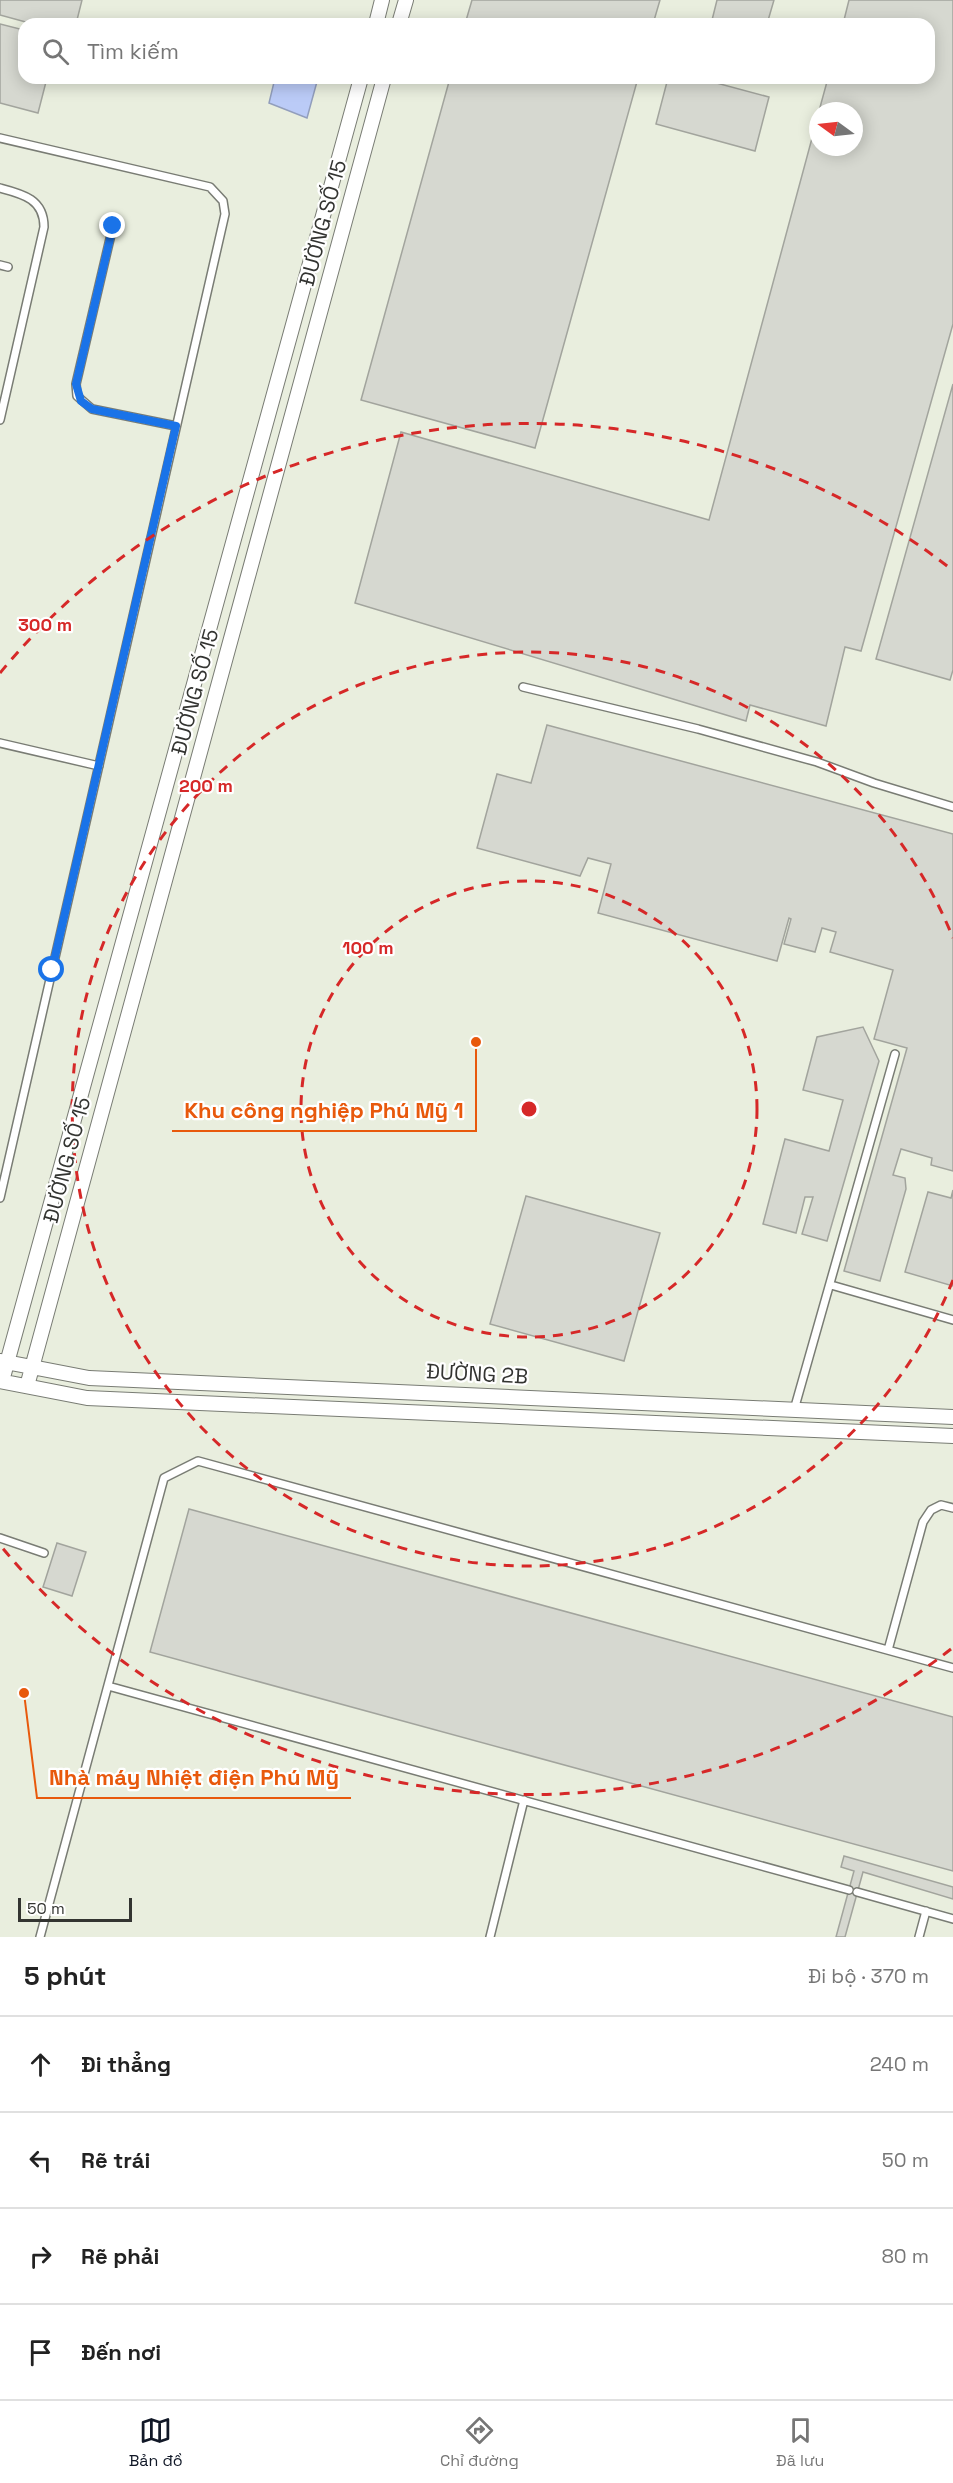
<!DOCTYPE html>
<html lang="vi">
<head>
<meta charset="utf-8">
<style>
  :root { --surface:#fff; --page:#f6f6f6; --text:#222; --muted:#767676; --line:#e0e0e0; --accent:#111827 }
  body { margin:0; font-family:"Space Grotesk",sans-serif; background:var(--page); color:var(--text) }
  .compass { position:absolute; left:809px; top:102px; width:54px; height:54px; border-radius:50%; background:var(--surface); box-shadow:0 3px 15px #0003; rotate:285deg }
  .scale { position:absolute; left:18px; bottom:15px; width:114px; box-sizing:border-box; padding-left:6px; border:3px solid #333431; border-top:0; font-size:16px; line-height:21px; white-space:nowrap; color:#333431; -webkit-text-stroke:4px #fff; paint-order:stroke }
  .stop { position:absolute; width:18px; height:18px; margin:-14px; border:4px solid #1a73e8; border-radius:50%; background:#fff }
  .stop.end { background:#1a73e8; border-color:#fff; box-shadow:0 2px 6px #0008 }
  .list { margin:0; padding:0; list-style:none }
  h2 { display:flex; justify-content:space-between; align-items:center; height:78px; margin:0; padding:0 24px; font-size:26px }
  h2 small { font-size:20px; font-weight:400; color:var(--muted) }
  .list li { display:grid; grid-template-columns:39px 1fr auto; gap:18px; align-items:center; box-sizing:border-box; height:96px; padding:0 24px; border-top:2px solid var(--line) }
  .list b { display:block; font-size:22px; white-space:nowrap }
  .list em { font-size:20px; font-style:normal; color:var(--muted) }
  .icon { flex:none; width:33px; height:33px; fill:none; stroke:currentColor; stroke-width:2; stroke-linecap:round; stroke-linejoin:round }
  .map { position:relative; flex:none; width:953px; height:1937px; overflow:hidden }
  .search { position:absolute; background:var(--surface); box-shadow:0 3px 15px #0003; left:18px; right:18px; top:18px; height:66px; display:flex; align-items:center; gap:15px; box-sizing:border-box; padding:0 21px; border-radius:18px; color:var(--muted); font-size:22px }
  .sheet { height:462px; background:var(--surface) }
  nav { display:flex; justify-content:space-around; align-items:center; box-sizing:border-box; height:84px; border-top:2px solid var(--line); background:var(--surface); font-size:16px; color:var(--muted) }
  nav a { display:grid; justify-items:center; gap:3px }
  nav .on { color:var(--accent) }
  .map>svg:first-child { display:block }
</style>
</head>
<body>
<div class="map">
<svg width="953" height="1937" viewBox="0 0 953 1937">
  <rect width="100%" height="100%" fill="#f4f7ef"/>
  <path fill="#e9eede" fill-rule="evenodd" d="M0,0H953V1937H0ZM24,24H929V78H24ZM818,111H854V147H818Z"/>
  <path fill="#bbcbf7" stroke="#929ebc" stroke-width="1.5" d="M275,78H318L307,118L269,103Z"/>
  <path fill="#d6d8d0" stroke="#a2a49d" stroke-width="1.5" d="M0,0H82L76,24H33L0,15Z
    M472,0H660L653,24H465Z
    M717,0H774L767,24H711Z
    M849,0H953V324L861,651L845,647L826,726L750,705L746,721L355,603L401,432L709,520L818,116V147H854V111H819L828,78H929V24H843Z
    M0,24L24,30V78H47L38,113L0,103Z
    M450,78H638L535,448L361,400Z
    M668,78H698L769,97L755,151L656,124Z
    M953,384V670L950,680L876,659Z
    M547,725L953,834V1171L931,1165L932,1158L901,1149L893,1175L905,1178L906,1189L880,1281L844,1271L907,1048L874,1039L893,970L830,952L836,932L822,928L815,952L784,944L791,919L789,918L777,961L598,913L611,864L588,858L580,876L477,848L497,774L531,783Z
    M863,1027L879,1061L827,1241L802,1234L813,1197H805L796,1233L763,1224L785,1139L829,1151L843,1100L803,1090L817,1037Z
    M953,1190V1286L905,1272L928,1192L951,1198Z
    M526,1196L660,1233L624,1361L490,1324Z
    M189,1509L953,1717V1871L150,1652Z
    M57,1543L86,1552L72,1596L43,1587Z
    M844,1856L953,1887V1899L863,1872L845,1937H836L854,1871L841,1867Z"/>
  <g fill="none" stroke-linecap="round" stroke-linejoin="round">
    <g stroke="#797c74" stroke-width="10">
      <path id="service" d="M0,138L210,187L223,201L225,214L0,1198
        M0,188C23,194 44,199 44,227L0,420
        M113,226L76,384L77,396L92,409L176,426
        M0,265L8,267
        M523,687L698,729L817,762L874,783L953,807
        M0,743L99,766
        M831,1285L953,1320
        M794,1410L895,1054
        M0,1538L44,1553
        M888,1650L923,1522L931,1510L941,1505L953,1508
        M108,1686L849,1890
        M857,1892L953,1919
        M40,1937L164,1478L198,1461L953,1668
        M490,1937L524,1800
        M919,1937L926,1911"/>
    </g>
    <g stroke="#797c74" stroke-width="16">
      <path id="minor" d="M376,24L382,0
        M399,24L406,0
        M1,1361L89,1378L953,1417
        M0,1381L87,1398L953,1436
        M2,1381L361,78
        M27,1386L384,78"/>
    </g>
    <use href="#service" stroke="#fff" stroke-width="7"/>
    <use href="#minor" stroke="#fff" stroke-width="14"/>
  </g>
  <g fill="none" stroke-linecap="round" stroke-linejoin="round">
    <path stroke="#1a73e8" stroke-width="8" d="M52,970L176,426L92,409L81,401L76,384L113,226"/>
  </g>
  <g fill="none" stroke="#d62828" stroke-width="3" stroke-dasharray="10 8">
    <circle cx="529" cy="1109" r="228"/>
    <path d="M953 1280A457 457 0 1 1 953 938"/>
    <path d="M951 1649A685 685 0 0 1 0 1545M0 673A685 685 0 0 1 951 569"/>
  </g>
  <g text-anchor="middle" stroke-width="4.5" stroke-linejoin="round" paint-order="stroke">
    <g font-size="21" fill="#333431" stroke="#fff">
      <text transform="translate(323 223) rotate(-75)" y="7">ĐƯỜNG SỐ 15</text>
      <text transform="translate(195 692) rotate(-75)" y="7">ĐƯỜNG SỐ 15</text>
      <text transform="translate(67 1160) rotate(-75)" y="7">ĐƯỜNG SỐ 15</text>
      <text transform="translate(477 1374) rotate(3)" y="7">ĐƯỜNG 2B</text>
    </g>
  </g>
  <circle cx="529" cy="1109" r="9" fill="#d62828" stroke="#fff" stroke-width="3"/>
  <g font-size="18" text-anchor="middle" font-weight="bold" fill="#d62828" stroke="#fff" stroke-width="4.5" stroke-linejoin="round" paint-order="stroke">
    <text x="45" y="631">300 m</text>
    <text x="206" y="792">200 m</text>
    <text x="368" y="954">100 m</text>
  </g>
  <path fill="none" stroke="#e8590c" stroke-width="2" d="M476 1042L476 1131H172M24 1693L37 1798H351"/>
  <g fill="#e8590c" stroke="#fff" stroke-width="2">
    <circle cx="476" cy="1042" r="6"/>
    <circle cx="24" cy="1693" r="6"/>
  </g>
  <g font-size="22" text-anchor="middle" font-weight="bold" fill="#e8590c" stroke="#fff" stroke-width="4.5" stroke-linejoin="round" paint-order="stroke">
    <text x="324" y="1118">Khu công nghiệp Phú Mỹ 1</text>
    <text x="194" y="1785">Nhà máy Nhiệt điện Phú Mỹ</text>
  </g>
</svg>
<svg class="compass" viewBox="-18 -18 36 36"><path d="M0-13l5 13h-10z" fill="#e53935"/><path d="M0 13l5-13h-10z" fill="#767676"/></svg>
<div class="scale">50 m</div>
<div class="stop" style="left:52px;top:970px"></div>
<div class="stop end" style="left:113px;top:226px"></div>
<div class="search"><svg class="icon" aria-label="search" viewBox="0 0 24 24"><circle cx="10" cy="10" r="6"/><path d="M15 15l6 6"/></svg>Tìm kiếm</div>
</div>
<section class="sheet">
<h2>5 phút<small>Đi bộ · 370 m</small></h2>
<ul class="list">
<li><svg class="icon" aria-label="ahead" viewBox="0 0 24 24"><path d="M12 20V5M6 11l6-6 6 6"/></svg><div><b>Đi thẳng</b></div><em>240 m</em></li>
<li><svg class="icon" aria-label="left" viewBox="0 0 24 24"><path d="M17 20v-9H6M10 6l-5 5 5 5"/></svg><div><b>Rẽ trái</b></div><em>50 m</em></li>
<li><svg class="icon" aria-label="right" viewBox="0 0 24 24"><path d="M7 20v-9h11M14 6l5 5-5 5"/></svg><div><b>Rẽ phải</b></div><em>80 m</em></li>
<li><svg class="icon" aria-label="arrive" viewBox="0 0 24 24"><path d="M6 21V4h12l-3 4 3 4H6"/></svg><div><b>Đến nơi</b></div></li>
</ul>
</section>
<nav>
<a class="on"><svg class="icon" aria-label="map" viewBox="0 0 24 24"><path d="M3 6l6-2 6 2 6-2v14l-6 2-6-2-6 2zM9 4v14M15 6v14"/></svg>Bản đồ</a>
<a><svg class="icon" aria-label="directions" viewBox="0 0 24 24"><path d="M12 3l9 9-9 9-9-9zM9 14v-3h6M13 9l2 2-2 2"/></svg>Chỉ đường</a>
<a><svg class="icon" aria-label="saved" viewBox="0 0 24 24"><path d="M7 4h10v16l-5-4-5 4z"/></svg>Đã lưu</a>
</nav>
</body>
</html>
